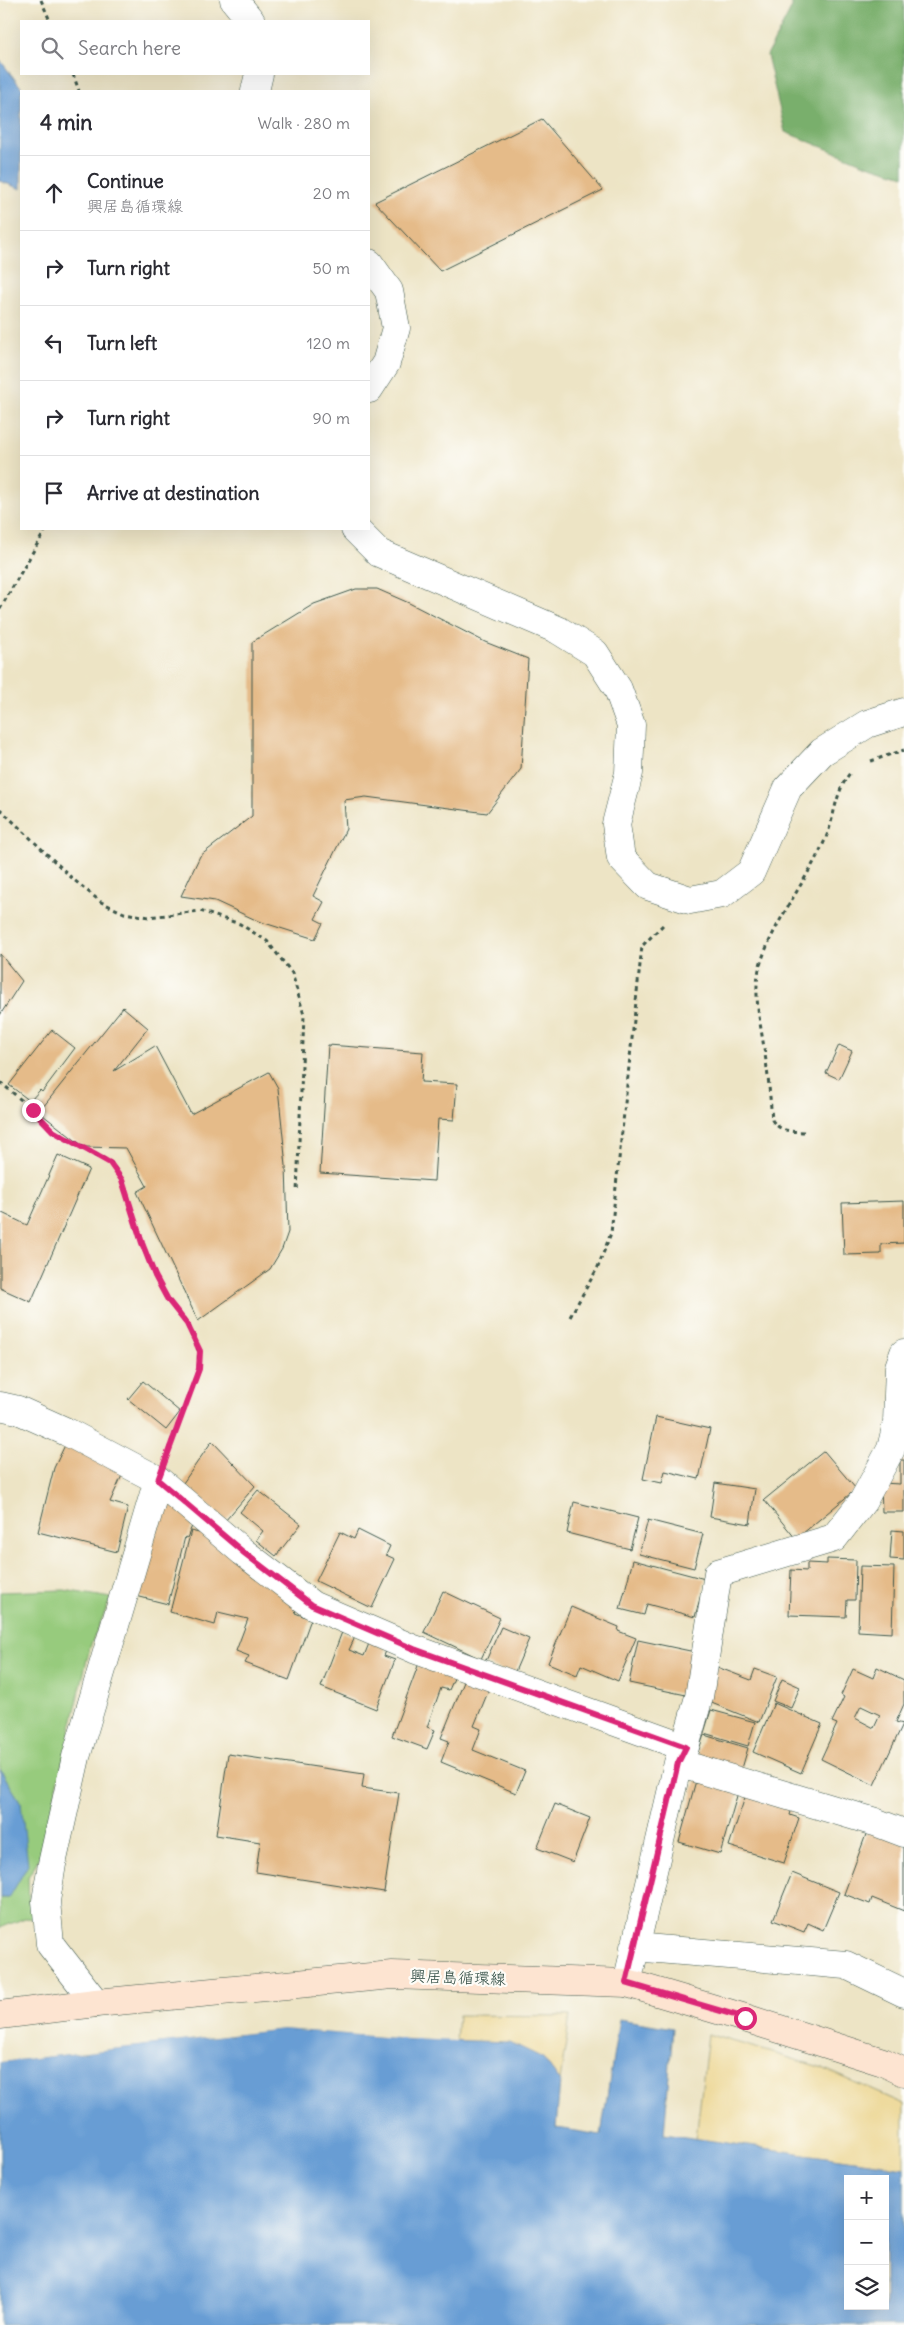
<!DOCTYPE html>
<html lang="en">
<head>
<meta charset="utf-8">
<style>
  :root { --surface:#fff; --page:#f7f7f7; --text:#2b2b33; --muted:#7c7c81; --line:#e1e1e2 }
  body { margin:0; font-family:Delius,"Klee One",sans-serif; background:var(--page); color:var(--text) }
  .controls { position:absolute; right:15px; bottom:15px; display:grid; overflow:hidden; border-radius:0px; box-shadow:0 5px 20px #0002 }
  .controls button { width:45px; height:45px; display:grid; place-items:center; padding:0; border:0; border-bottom:1px solid var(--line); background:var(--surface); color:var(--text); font:25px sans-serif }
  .stop { position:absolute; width:15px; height:15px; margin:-11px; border:4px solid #db2777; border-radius:50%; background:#fff }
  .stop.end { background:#db2777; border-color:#fff; box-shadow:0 1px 5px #0008 }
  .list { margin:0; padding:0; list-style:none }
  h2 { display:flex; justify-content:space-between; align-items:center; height:65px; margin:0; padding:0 20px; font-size:21px }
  h2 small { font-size:16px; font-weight:400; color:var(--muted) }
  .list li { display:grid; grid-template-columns:32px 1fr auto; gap:15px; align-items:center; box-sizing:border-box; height:75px; padding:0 20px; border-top:1px solid var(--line) }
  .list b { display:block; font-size:19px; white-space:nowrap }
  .list p { margin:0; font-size:16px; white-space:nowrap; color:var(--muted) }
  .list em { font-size:16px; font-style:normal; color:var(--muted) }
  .icon { flex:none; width:28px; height:28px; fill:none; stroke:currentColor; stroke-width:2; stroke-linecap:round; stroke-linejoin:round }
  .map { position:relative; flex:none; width:904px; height:2325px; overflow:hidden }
  .search { position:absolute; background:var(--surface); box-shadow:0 5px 20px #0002; left:20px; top:20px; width:350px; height:55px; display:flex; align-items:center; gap:12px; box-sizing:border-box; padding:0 18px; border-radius:0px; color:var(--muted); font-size:19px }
  .panel { position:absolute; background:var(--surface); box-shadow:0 5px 20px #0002; left:20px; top:90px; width:350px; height:440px; border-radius:0px }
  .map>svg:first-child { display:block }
</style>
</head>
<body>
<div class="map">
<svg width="904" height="2325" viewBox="0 0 904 2325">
  <rect width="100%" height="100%" fill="#fdfcf7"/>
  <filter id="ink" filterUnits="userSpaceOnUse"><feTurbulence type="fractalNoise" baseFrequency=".02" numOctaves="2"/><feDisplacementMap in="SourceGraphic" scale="10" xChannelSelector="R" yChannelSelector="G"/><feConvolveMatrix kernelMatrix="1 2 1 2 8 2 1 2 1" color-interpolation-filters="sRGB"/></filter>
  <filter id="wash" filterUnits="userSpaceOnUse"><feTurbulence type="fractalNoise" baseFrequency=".0096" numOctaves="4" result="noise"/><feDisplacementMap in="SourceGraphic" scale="20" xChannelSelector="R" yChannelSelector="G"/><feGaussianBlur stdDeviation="1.12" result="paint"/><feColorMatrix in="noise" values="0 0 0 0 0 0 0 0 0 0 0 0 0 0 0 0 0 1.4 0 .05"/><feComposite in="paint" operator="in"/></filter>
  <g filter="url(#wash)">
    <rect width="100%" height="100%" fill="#ede4c5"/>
    <path fill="#97cb7d" stroke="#5b8458" d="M64,1590L111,1598L90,1647L41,1855L28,1877L29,1903L37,1907L36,1919L25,1918L0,1928V1898H9L21,1803L0,1769V1592Z"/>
    <path fill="#79af6c" stroke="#4c7650" d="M792,0H904V176L867,165L785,132L767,55L792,7Z"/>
    <path fill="#eeda9e" stroke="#868c69" d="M458,2015L570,2016L560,2081L543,2058L456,2041Z
      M708,2034L820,2067L904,2104V2168L696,2139Z"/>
    <path fill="#689dd4" stroke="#446d84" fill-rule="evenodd" d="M0,60L24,91H21V189L0,181Z
      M0,1769L21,1803L28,1865L9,1898H0Z
      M619,2019L673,2028L664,2134L904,2168V2325H0V2062L283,2029L409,2039L510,2042L543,2058L560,2081L556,2128L601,2135ZM848,2179H885V2306H848Z"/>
    <path fill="#ede4c5" d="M283,2027L410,2037L456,2038V2041L409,2039L283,2029L0,2062V2060Z"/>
    <g id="blocks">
      <path fill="#e5bb89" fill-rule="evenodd" d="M542,119L603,190L440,271L375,202Z
        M356,589H377L409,603L485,642L528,659L521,769L487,813L366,797L344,800L346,829L313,896L324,902L315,919L323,923L315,939L258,921L215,901L181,896L200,856L252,816V642L314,604Z
        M0,954L22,981L0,1015Z
        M123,1007L148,1028L114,1071L155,1046L191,1114L269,1072L278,1088L286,1166L288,1232L282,1249L270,1269L198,1321L137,1192L147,1186L126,1148L84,1147L39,1112Z
        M52,1030L75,1048L42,1092L40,1090L30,1101L9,1085Z
        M328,1045L423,1052L421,1082L457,1084L454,1120L438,1119L434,1181L320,1173Z
        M839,1045L852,1051L839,1079L826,1073Z
        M58,1155L89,1169L31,1302L0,1288V1212L27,1225Z
        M904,1201V1243L881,1244V1254L844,1255L842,1203Z
        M143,1381L180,1412L166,1430L128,1399Z
        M656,1417L710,1429L699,1479L665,1471L662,1483L643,1479Z
        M212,1441L255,1486L225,1521L183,1483Z
        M66,1443L124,1471L110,1502L128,1507L117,1552L38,1532L54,1468Z
        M824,1451L856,1489L796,1539L764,1500Z
        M900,1460H904V1512H882L881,1483L900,1484Z
        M715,1483L755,1489L750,1524L710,1517Z
        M258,1490L301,1524L276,1556L256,1540L263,1531L240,1512Z
        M162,1498L197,1514L187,1538L185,1537L168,1604L136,1596Z
        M574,1502L638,1518L630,1549L567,1533Z
        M648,1520L703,1534L694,1568L639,1554Z
        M358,1530L390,1546L386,1555L395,1559L372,1608L316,1581L340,1532L354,1539Z
        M892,1530L904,1531V1560L890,1559Z
        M191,1531L215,1537L299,1602L295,1613L311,1619L289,1680L245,1663L249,1656L236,1651L248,1619L218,1612L215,1625L170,1612Z
        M827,1559L856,1560L855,1600H847L846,1617L789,1615L791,1570L807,1571V1563L827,1564Z
        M633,1560L705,1579L695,1617L647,1604L644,1615L620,1609Z
        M860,1566L894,1567L892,1633L858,1631Z
        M443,1591L500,1618L481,1659L424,1632Z
        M571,1607L619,1627L618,1631L636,1638L618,1681L581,1665L577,1675L548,1663Z
        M501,1627L529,1639L513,1676L485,1663Z
        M342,1632L355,1637L349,1650L364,1656L370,1641L387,1648L384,1656L395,1660L376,1709L321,1687Z
        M638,1640L695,1652L686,1695L629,1683Z
        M419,1663L455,1676L449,1690L441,1688L427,1727L435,1730L427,1749L392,1736Z
        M717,1667L751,1680L755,1669L777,1677L759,1722L704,1700Z
        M877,1667L904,1680V1704L896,1722L903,1724L874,1785L821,1759L837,1724L832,1722L844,1697L841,1695L853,1669L873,1678ZM861,1706L880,1715L874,1728L855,1718Z
        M466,1677L490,1687L474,1726L481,1729L473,1750L525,1771L516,1793L441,1762L449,1741L441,1738Z
        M782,1679L800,1687L791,1708L773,1701Z
        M774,1703L822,1724L801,1773L753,1752Z
        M711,1710L755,1722L748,1746L704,1733Z
        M704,1735L748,1748L741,1772L696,1758Z
        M228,1754L364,1774L362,1788L399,1793L384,1892L256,1872L260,1842L216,1835Z
        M697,1777L739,1789L720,1854L679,1842Z
        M748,1788L792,1808L790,1815L799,1818L784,1863L729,1846Z
        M555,1804L590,1818L573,1862L537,1848Z
        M868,1829L904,1843V1911L872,1898L870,1904L844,1894Z
        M792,1873L839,1892L823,1930L808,1923L804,1932L773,1920Z"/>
    </g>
  </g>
  <g filter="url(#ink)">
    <use href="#blocks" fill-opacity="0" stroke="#3e564a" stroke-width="1"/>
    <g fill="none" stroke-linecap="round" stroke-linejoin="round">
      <g stroke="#3e564a" stroke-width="29">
        <path id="street" d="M234,0L251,21
          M255,91L259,74
          M369,263L389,291L396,328L386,363L369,389
          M355,529L379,553L558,630L595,653L618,689L631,725L629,773L616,824L621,858L648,886L690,900L722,894L751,872L788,788L822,752L867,724L904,712
          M0,1406L18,1410L67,1432L158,1480L243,1552L312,1605L414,1649L685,1747L678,1763L627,1983
          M685,1747L699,1697L718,1573L834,1538L863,1501L891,1449L897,1423L899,1367L904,1353
          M678,1763L875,1822L904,1833
          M634,1947L846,1965L904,1993
          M96,2003L50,1944L46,1901L52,1864L76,1757L158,1480"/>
      </g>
      <g stroke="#3e564a" stroke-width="29">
        <path id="secondary" d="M0,2015L96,2003L392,1975L627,1983L745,2018L883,2062L904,2072"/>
      </g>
      <path stroke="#3e564a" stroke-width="3" stroke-dasharray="4 4" stroke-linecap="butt" d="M41,0L50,21
        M73,74L79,91
        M0,609L46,529
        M871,761L904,750
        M0,809L74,880L101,902L124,913L149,917L200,911L240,924L267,941L292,973L304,1015L297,1193
        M0,1082L33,1110L53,1131L111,1163L122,1180L142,1243L155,1276L168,1300L187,1324L199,1351V1369L169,1449
        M804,1132C791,1131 780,1132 772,1120C770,1096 768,1072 764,1048C760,1020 752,989 761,962C776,918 806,882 825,840C835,818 834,794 850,773
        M570,1317L598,1267L611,1233L642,946L664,924"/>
      <use href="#street" stroke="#fff" stroke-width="28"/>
      <use href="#secondary" stroke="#fde4d1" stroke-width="28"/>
    </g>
  </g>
  <g fill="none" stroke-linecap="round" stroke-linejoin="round" filter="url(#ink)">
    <path stroke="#db2777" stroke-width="6" d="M33,1110L53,1131L110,1163L122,1180L142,1243L155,1276L168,1300L187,1324L200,1351L199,1369L158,1480L243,1552L312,1605L414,1649L686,1747L678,1763L626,1983L745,2018"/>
  </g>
  <g text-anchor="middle" stroke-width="4.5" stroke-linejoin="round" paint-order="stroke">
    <g font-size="16" fill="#1f3d34" stroke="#fdfcf7">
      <text transform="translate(458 1977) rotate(2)" y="6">興居島循環線</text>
    </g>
  </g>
</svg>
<div class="controls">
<button>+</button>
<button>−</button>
<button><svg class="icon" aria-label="layers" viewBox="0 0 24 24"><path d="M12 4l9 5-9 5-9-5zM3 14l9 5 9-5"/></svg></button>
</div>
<div class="stop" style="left:745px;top:2018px"></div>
<div class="stop end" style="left:33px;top:1110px"></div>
<div class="search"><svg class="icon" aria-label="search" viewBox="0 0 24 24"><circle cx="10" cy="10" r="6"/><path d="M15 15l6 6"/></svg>Search here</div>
<section class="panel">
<h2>4 min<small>Walk · 280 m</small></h2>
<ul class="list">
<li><svg class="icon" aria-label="ahead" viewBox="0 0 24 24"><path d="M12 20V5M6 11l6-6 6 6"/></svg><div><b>Continue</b><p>興居島循環線</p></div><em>20 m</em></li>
<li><svg class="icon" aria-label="right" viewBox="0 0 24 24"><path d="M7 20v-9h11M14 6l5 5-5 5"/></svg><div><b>Turn right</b></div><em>50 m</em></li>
<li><svg class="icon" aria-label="left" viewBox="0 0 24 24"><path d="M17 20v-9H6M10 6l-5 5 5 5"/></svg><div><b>Turn left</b></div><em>120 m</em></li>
<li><svg class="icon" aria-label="right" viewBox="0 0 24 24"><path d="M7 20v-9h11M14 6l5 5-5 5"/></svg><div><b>Turn right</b></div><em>90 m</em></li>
<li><svg class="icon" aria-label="arrive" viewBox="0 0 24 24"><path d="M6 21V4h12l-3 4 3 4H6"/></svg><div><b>Arrive at destination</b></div></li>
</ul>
</section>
</div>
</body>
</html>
